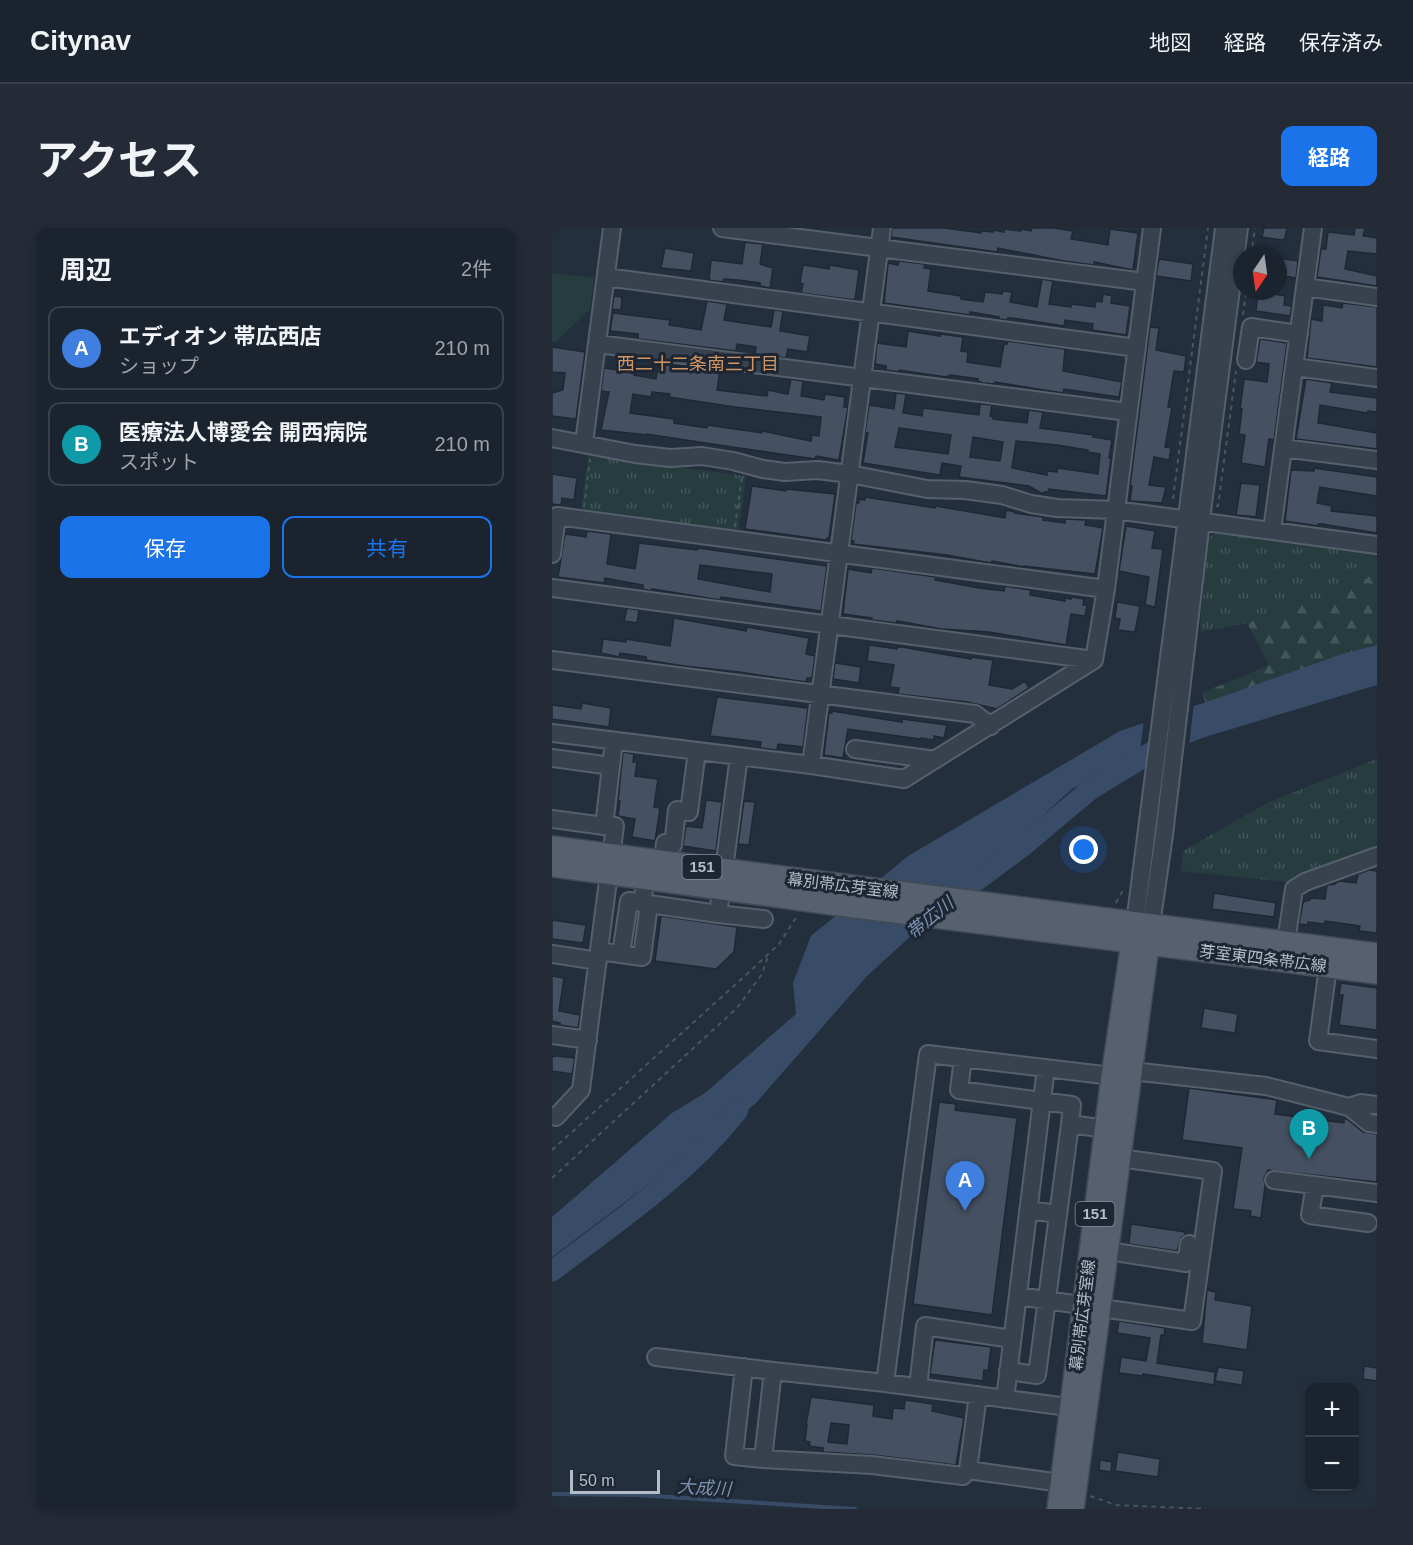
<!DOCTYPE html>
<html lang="ja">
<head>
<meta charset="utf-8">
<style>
  :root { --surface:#1b232e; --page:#242b36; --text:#f1f3f6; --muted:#a0a4aa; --line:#39404a; --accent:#1a73e8 }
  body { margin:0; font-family:Arial,"Noto Sans JP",sans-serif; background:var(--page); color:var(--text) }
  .controls { position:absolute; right:18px; bottom:18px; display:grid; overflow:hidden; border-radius:12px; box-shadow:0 3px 9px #0003 }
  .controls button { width:54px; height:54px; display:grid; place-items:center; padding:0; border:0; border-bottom:2px solid var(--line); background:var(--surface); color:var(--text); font:30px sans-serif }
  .compass { position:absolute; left:681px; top:18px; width:54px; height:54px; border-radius:50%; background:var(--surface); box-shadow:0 3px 9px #0003; rotate:193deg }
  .scale { position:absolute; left:18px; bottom:15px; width:90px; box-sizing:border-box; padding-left:6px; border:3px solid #b4bcc9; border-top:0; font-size:16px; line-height:21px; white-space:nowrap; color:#b4bcc9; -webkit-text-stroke:4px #1d2633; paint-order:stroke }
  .you { position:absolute; left:532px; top:622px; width:21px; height:21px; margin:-15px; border:4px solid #fff; border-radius:50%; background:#1a73e8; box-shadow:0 0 0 9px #1a73e833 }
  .badge { display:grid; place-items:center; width:39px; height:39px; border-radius:50%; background:var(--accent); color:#fff; font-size:20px; font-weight:700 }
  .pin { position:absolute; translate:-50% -50px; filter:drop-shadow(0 2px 3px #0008) }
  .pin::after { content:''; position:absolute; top:32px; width:21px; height:18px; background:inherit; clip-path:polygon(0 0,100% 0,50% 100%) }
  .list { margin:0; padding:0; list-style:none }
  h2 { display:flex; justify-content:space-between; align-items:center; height:78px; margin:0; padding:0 24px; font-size:26px }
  h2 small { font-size:20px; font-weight:400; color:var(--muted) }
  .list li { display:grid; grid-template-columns:39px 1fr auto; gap:18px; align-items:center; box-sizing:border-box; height:84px; margin:0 12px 12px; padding:0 12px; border:2px solid var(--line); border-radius:12px }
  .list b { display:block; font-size:22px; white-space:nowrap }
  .list p { margin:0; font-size:20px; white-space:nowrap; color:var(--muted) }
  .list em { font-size:20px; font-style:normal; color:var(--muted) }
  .actions { display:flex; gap:12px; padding:18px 24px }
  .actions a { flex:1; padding:14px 0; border:2px solid var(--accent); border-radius:12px; text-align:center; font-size:21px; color:var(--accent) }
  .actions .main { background:var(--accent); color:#fff }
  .map { position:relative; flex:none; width:825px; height:1281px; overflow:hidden; border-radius:12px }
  header { display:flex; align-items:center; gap:36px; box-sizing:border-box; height:84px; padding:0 30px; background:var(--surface); border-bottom:2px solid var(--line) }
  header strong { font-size:28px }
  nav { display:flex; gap:33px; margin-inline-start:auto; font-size:21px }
  .intro { display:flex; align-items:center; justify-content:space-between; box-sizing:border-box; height:144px; padding:0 36px }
  h1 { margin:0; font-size:42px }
  .button { padding:15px 27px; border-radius:12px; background:var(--accent); color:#fff; font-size:21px; font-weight:700 }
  main { display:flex; gap:36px; padding:0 36px }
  aside { flex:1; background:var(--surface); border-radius:12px; box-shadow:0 3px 9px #0003 }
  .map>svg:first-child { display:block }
</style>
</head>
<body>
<header>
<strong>Citynav</strong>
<nav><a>地図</a><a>経路</a><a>保存済み</a></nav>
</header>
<div class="intro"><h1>アクセス</h1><a class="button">経路</a></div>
<main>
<aside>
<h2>周辺<small>2件</small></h2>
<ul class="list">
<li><span class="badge" style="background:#3f7fe0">A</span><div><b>エディオン 帯広西店</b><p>ショップ</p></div><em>210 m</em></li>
<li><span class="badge" style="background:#0f9aa8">B</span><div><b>医療法人博愛会 開西病院</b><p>スポット</p></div><em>210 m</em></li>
</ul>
<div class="actions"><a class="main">保存</a><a>共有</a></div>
</aside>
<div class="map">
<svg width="825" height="1281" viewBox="0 0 825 1281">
  <defs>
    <pattern id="forest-firs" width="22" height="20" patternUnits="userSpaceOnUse" patternTransform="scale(1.5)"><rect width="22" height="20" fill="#263c3f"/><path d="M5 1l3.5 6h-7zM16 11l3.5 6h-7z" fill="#435659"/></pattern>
    <pattern id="park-tufts" width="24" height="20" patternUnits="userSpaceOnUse" patternTransform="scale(1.5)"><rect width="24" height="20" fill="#263c3f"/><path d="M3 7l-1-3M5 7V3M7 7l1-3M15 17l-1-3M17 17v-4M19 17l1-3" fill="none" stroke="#435659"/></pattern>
  </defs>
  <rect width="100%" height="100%" fill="#242f3e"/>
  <path fill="#263c3f" d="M0,45L42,50L38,81L4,114L0,113Z"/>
  <path fill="url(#forest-firs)" d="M656,311L825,324V430L658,485L650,465L717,437L695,395L648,404Z"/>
  <path fill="url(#park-tufts)" d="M36,227L194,248L186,305L29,284Z
    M665,303L825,324V340L809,357L695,395L648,404L656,311Z
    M825,531V618L735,654L629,643L631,623L715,575Z"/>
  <path fill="#394c67" d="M825,417V457L653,509L521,560L315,748L203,876L0,1029V989L120,885L153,865L244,786L241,755L259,708L356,628L568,503L672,468L790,426Z"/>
  <path fill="#242f3e" d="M642,475L637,518L586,538L592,492Z"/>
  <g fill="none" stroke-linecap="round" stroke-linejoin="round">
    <path stroke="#394c67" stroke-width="4" d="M0,1266L86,1267L303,1281"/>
    <path stroke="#394c67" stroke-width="21" d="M389,679L471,618L539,561L600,524
      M0,1043C65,994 135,947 186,882"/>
  </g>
  <path fill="#455162" stroke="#1f2835" stroke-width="1.5" fill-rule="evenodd" d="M340,0H392L429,5V3L441,4V2L452,4V1L469,3V1L479,3L480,0H502L521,3L519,11L556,17L558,1L586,5L581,42L542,34V37L512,33L446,20L445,24L339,9Z
    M712,0H735L733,10L731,12L710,9Z
    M803,0H813L811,8L825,10V26L796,23L793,41L825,48V58L765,49L769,21H774L776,4L802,7Z
    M193,14L211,16L208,36L221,40L218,60L208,58V55L186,52L172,51L171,54L157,52L159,32L190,36Z
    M113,20L142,25L139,43L109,40Z
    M726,30L746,33L744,50L726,47Z
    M607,31L641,36L639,53L604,48Z
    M347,33L373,36L372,40L379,41L376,63L409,68V71L431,74L433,64L450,66L451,63L460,64L458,74L485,79L490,51L501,53L497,76L519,79V76L543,79L544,73L550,74L551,66L560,68L559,75L578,78L574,107L540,102L541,96L513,92L512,98L460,90H456L455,92L447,91V89L418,84V87L332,75L336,35L346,37Z
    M251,37L277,41L278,37L307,42L303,72L249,65L251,56L248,55Z
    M706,63L733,68L732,77L740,78L738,88L704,83Z
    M62,68L70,69L69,82L60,81Z
    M155,73L175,76L172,92L219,99L222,82L231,83L228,103L258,108L255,124L236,121L234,130L203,126L204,119L185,116L184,123L86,111V106L58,103L61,85L118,92L117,97L149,102Z
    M791,75L825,79V139L755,130L759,91L770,93L771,77L790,80Z
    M598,99L607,100L604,122L634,128L632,144L622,143L616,179L620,180L613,219L619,220L617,232L602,229L597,257L614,259L610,275L578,273L580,258H578Z
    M356,103L388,108V106L411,109L409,123L416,124L415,134L448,139L452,116H455L456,113L513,121L511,143L570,154L567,169L512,161L511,165L443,154L442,156L431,155L426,153V151L399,147L394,149L347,142V144L334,142V138L323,136L325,115L354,119Z
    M708,111L735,115L722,212L717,211L713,239L689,235L693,207L687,206L690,181H688L692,151L715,154L717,136L704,134Z
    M0,119L33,124L24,191L0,188V165L11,162L13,145L0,144Z
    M107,134L168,142L165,162L215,168L216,162L236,166L239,151L251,153L249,168L272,172L273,166L293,169L292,179H296L287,232L264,228L263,231L180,219L95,206V207L49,202L57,164L49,163L52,140L82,144V147L104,151ZM100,164L118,166L117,169L183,179L269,189L267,208L260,207L259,213L210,203V205L155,197V200L122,195V191L78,185L81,166L99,169Z
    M754,151L780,155L778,164L825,170V184L816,183L815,185L768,177L766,195L825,205V221L744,211Z
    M344,165L354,166L351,185L370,188L371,180L427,187L428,176L440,177L438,188L441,189V191L475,195L477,182L491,184L488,200L542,207L541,209L560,212L557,230H559L554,268L497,261L496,264H492L491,266L477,258L407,249L409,238L390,235L388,247L311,235L316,205H313L317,177L342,181ZM347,200L399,207L396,226L343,219ZM421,209L451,214L448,233L418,229ZM464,213L505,217L536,222L535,224L548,226L546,246L506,240L505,244L495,243V247L460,240Z
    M762,240L825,249V268L768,259L765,275L780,278L779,283L825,288V305L770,296H766V298L733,293L739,242L762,243Z
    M0,246L25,250L22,272L10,270L9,277L0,276Z
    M689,255L708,257L704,289L684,287Z
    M200,258L234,263V261L283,266L277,310H275L274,312L193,301Z
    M313,269L383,280L384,278L453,290L454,282L463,284V285L491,289V292L513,295V291L534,292L533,297L551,300L543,346L472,338V339L440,333L439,335L395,327L301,316L302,313H299L304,275H307V271L313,272Z
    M574,298L603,303L600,320L611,321L603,379L593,377L597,349L567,343Z
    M35,303L59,306L55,336L83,341L87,315L145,322L146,320L275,338L269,383L169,369L168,372L100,361V363L91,361V357L53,350L52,355L6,349L13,306L34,309ZM148,337L220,346L218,364L146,351Z
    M320,340L384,349L383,352L427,360L452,363L453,358L479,362L478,367L513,373V370L519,371V369L532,371L531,377H535L533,388L519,386L514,417L437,404L390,401L345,393V395L320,392V390L291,386L296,341L319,345Z
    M565,374L588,378L583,404L566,402L568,391L563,390Z
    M75,380L87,382L85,395L72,393Z
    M122,390L194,403L195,399L257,410L254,426L263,428L260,450H255L254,454L187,444L132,438L94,432V429L68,425L67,429L49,425L51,411L74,414V411L118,418Z
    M317,417L345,421V419H350L419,431V429L441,432L437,457L460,461L473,453L477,460L445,481L415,474L346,466L347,460L338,459L342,437L315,433Z
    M283,435L309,439L307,455L281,451Z
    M165,469L256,480L251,519L226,516L225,522L208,520L209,514L158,508Z
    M30,475L59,480L57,499L0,491V477L29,481Z
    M280,483L350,494V491L395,497L392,510L382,508V512L369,510L368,511L296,501L291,530L272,527L277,484L280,485Z
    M71,524L82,526L81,534H85L83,548L106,551L102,579L108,580L103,613L80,609L83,591L66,588L68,573H66Z
    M154,572L170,574L164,623L131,618L134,598L150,600Z
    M192,573L203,574L197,617L186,616Z
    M817,642L825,643V705L807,703L808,698L773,693V696L756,694V697L747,696L751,674L758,672V670L773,671L775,657L783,656L787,653L804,655L806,646Z
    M662,665L724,675L722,689L660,681Z
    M109,688L185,699L182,724L164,741L103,733Z
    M0,692L34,697L31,715L0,711Z
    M0,748L12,750L7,783L28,787L26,800L8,797V795L0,793Z
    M789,755L825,760V802L787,797L791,767H787Z
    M652,780L686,786L683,805L649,800Z
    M4,828L23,830L20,846L0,843V829Z
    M637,860L725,872L723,886L792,895V891H795L811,904L825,906V954L716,942L712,950L713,958L709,990L698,988L699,983L681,981L690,920L630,912Z
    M387,874L404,876L403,882L465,890L440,1087L361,1076Z
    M579,996L633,1004V1007L629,1010L625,1023L577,1016Z
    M655,1062L664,1064L663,1072L700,1078L695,1122L650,1115Z
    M567,1093L613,1100L612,1107H609L605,1135L663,1144L662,1157L591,1146V1148L567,1145L569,1129L594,1133L598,1110L565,1105Z
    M383,1112L439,1119L436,1143L432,1142L431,1153L378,1146Z
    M812,1138L825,1140V1153L811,1151Z
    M666,1139L692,1143L690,1157L663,1153Z
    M259,1169L322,1177L321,1188L340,1191L341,1180L352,1181L353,1172L381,1176L380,1183L412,1190L404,1237L321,1227L271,1224V1220L257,1218L258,1214L253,1213L255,1197H254ZM279,1195L297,1197L295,1216L276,1214Z
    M566,1224L608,1231L606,1249L563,1243Z
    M548,1232L560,1234L559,1244L547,1242Z"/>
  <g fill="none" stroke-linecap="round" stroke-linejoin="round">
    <g stroke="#565f6c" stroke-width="20">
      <path id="minor" d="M170,0L593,54
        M54,49L585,120
        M753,59L825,69
        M46,116L576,184
        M694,132L699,99L747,106
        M743,139L825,150
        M0,210L83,226L118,230L150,228L181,233L211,241L233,244L265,242L298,246L375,261L413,262L450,267L479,276L505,280L563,282L825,317
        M32,215L60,0
        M731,220L825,232
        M720,302L761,0
        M0,326L5,288L554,361
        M0,360L542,432
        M0,432L423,486L439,498
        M0,505L259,537L352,551L542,432L554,361L600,0
        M303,521L383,532
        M0,530L59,538
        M259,537L330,0
        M0,591L52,598
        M111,633L113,615L121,617L125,582L137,584L145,523
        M94,650L90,675L166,686L187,528
        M166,686L212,691
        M583,695L672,0
        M599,697L612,607L651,276L687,0
        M734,714L742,661L753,654L825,628
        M47,723L90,729L97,676
        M0,726L46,733
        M69,726L77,673L90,675
        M776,739L766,813L825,821
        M0,807L36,812
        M411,830L407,862L520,877L518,896L554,901
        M580,843L714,858L797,879L809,875L825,877
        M797,879L817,895L825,896
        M0,888L4,889L29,862L63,598H52L62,513
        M722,952L825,965
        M763,957L758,987L816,995
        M476,982L506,986
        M556,1023L634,1035L637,1016
        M466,1068L640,1093L661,943L568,930
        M104,1129L221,1143
        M192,1139L182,1228L211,1231
        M456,1143L485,1147L518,896
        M333,1155L376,826L560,848
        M366,1159L373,1098L460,1111
        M426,1167L416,1242L509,1255
        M453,1171L494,840
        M416,1242L411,1248L320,1237L211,1231L221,1143L333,1155L531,1181"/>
    </g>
    <g stroke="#414a57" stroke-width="24">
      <path id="major" d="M0,619L825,726
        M0,638L280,676L825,745
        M506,1281L560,848L582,701
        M521,1281L598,703"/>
    </g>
    <path stroke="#44595c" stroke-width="2" stroke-dasharray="4.5 4.5" stroke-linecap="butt" d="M699,27L703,0
      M691,87L694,63
      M621,271L656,0
      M664,278H666L684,143
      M32,279L38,231
      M183,299L190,248
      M564,675L570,664L573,665
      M0,922L194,747L227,716L245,688
      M0,950L185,780L210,746L216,728
      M538,1268L564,1277L654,1281"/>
    <use href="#minor" stroke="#38414e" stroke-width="16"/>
    <use href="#major" stroke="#56606e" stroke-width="21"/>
  </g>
  <g text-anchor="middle" stroke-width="6" stroke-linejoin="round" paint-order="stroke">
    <g fill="#1d2633" stroke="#878f9c" stroke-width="1.5">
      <rect x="130.5" y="627" width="39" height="24" rx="4.5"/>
      <rect x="523.5" y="974" width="39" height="24" rx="4.5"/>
    </g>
    <g font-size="15" font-weight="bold" fill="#b4bcc9">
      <text x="150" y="644">151</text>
      <text x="543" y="991">151</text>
    </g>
    <g font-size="16" fill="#b4bcc9" stroke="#1d2633">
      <text transform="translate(291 657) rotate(7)" y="6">幕別帯広芽室線</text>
      <text transform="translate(711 730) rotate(7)" y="6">芽室東四条帯広線</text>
      <text transform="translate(530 1087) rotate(-83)" y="6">幕別帯広芽室線</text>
    </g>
    <g font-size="18" fill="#d59563" stroke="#1d2633">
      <text x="146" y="142">西二十二条南三丁目</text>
    </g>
    <g font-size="18" font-style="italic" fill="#7c92b1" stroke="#1d2633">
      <text transform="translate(378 690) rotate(-39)" y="6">帯広川</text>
      <text transform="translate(152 1260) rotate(3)" y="6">大成川</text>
    </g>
  </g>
</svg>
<div class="controls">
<button>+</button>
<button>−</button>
</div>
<svg class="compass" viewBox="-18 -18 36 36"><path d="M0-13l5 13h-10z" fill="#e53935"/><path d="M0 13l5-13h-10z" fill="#a0a4aa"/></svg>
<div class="scale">50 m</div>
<div class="you"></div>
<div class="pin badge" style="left:413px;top:983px;background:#3f7fe0">A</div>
<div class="pin badge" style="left:757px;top:931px;background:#0f9aa8">B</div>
</div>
</main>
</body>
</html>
